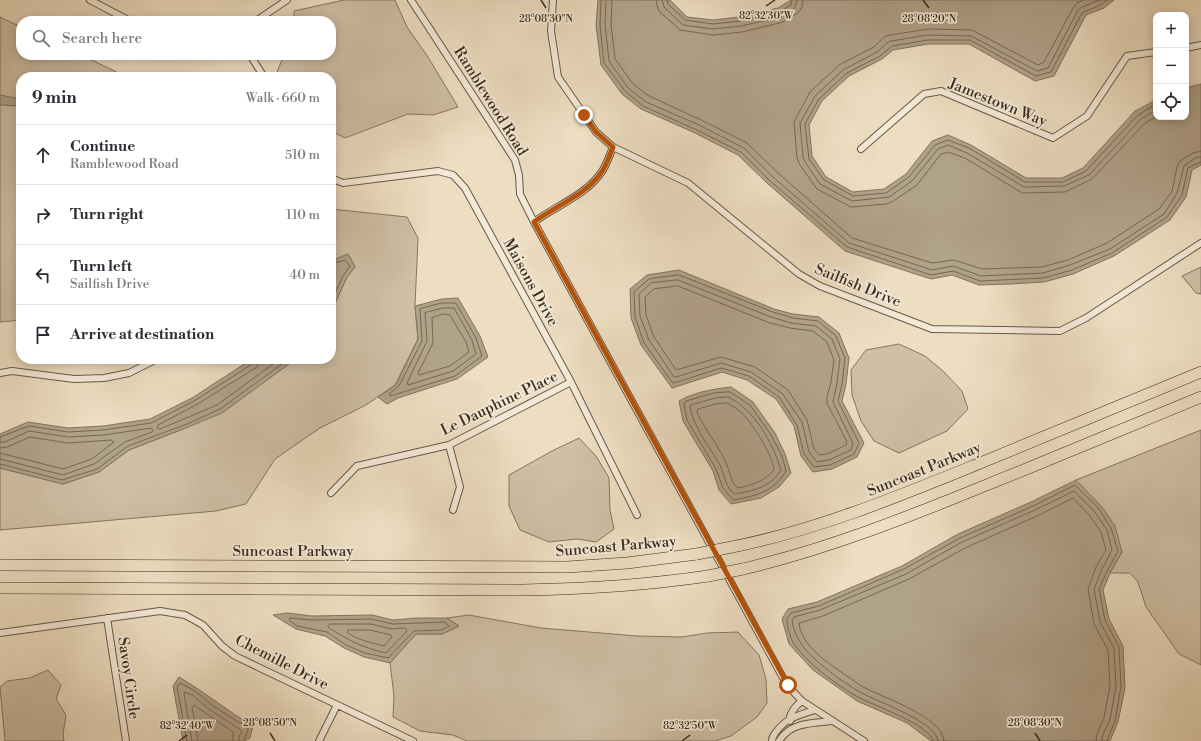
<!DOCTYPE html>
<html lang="en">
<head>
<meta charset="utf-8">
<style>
  :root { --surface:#fff; --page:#f2f2f3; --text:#2b2b33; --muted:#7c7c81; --line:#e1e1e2 }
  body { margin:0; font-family:"Libre Bodoni",serif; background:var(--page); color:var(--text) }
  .controls { position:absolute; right:12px; top:12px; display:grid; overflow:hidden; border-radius:8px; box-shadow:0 2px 10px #0003 }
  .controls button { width:36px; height:36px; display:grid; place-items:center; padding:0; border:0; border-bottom:1px solid var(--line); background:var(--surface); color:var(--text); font:20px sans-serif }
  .stop { position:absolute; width:12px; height:12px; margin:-9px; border:3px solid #b45309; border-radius:50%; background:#fff }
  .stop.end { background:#b45309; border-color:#fff; box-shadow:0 1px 4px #0008 }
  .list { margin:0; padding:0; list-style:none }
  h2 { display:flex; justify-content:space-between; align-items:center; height:52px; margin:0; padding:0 16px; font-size:17px }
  h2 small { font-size:13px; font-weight:400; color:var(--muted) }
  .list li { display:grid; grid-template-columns:26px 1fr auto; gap:12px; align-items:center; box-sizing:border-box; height:60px; padding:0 16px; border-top:1px solid var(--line) }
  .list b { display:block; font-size:15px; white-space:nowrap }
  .list p { margin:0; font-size:13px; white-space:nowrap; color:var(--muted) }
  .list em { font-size:13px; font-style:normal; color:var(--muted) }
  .icon { flex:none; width:22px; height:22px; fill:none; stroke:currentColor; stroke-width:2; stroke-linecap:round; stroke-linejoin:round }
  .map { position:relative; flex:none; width:1201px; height:741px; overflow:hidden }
  .search { position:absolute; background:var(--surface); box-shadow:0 2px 10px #0003; left:16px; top:16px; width:320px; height:44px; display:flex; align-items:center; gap:10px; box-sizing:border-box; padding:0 14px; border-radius:16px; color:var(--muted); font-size:15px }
  .panel { position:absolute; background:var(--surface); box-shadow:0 2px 10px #0003; left:16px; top:72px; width:320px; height:292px; border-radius:16px }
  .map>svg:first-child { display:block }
</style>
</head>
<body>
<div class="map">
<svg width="1201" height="741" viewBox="0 0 1201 741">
  <rect width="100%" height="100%" fill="#edddc1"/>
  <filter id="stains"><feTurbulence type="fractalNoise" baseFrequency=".005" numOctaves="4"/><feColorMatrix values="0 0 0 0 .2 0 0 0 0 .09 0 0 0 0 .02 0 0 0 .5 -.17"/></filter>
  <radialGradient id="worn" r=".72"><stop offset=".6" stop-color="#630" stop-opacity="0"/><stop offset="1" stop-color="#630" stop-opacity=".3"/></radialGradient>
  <path fill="#cfbfa5" stroke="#847661" d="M344,0H395L407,27L428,57L458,107L433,115L408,114L345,138L331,131V77H281L277,72L284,55H331V21H294V11Z
    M0,17L21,27V55H81L127,77H21V320L0,322Z
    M331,209L407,217L418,238L415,306L418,339L395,385L366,405L320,428L275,459L246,504L216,511L0,530V468L63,484L99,472L129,450L188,427L263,382L296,359H331V312L347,277L355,267L348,254L331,261Z
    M1201,267V294L1196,293L1182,276Z
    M899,344L925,356L943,371L962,391L968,409L947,431L899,453L874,441L861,421L852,395L851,370L866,350Z
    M1201,430V665L1179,654L1146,607L1138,582L1130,573H1110L1122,552L1076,480Z
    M579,438L596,456L609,478L610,510L614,529L596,542L577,539L549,542L520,530L509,506V475L552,451Z
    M469,615L541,628L637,636L682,637L707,633L738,632L759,655L766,679L767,703L757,717L731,736L715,741H467L453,735L420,731L393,717L394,696L390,663L416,634H442L459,626L447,618Z
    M48,670L61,685L56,699L66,715L63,734L64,741H5L0,687L7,681L30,678Z"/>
  <path fill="#b0a189" stroke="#81735e" d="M598,0H670L687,17L713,20L739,17L778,8L791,0H1114L1104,8L1086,15L1054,76L1035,81L969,44H928L893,50L882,59L849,76L822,101L809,125L812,156L826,177L853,192L884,189L906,174L932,141L948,135L971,145L1026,178H1062L1083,168L1135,111L1156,100V117H1186V88L1201,84V165L1192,170L1186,197L1170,220L1114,256L1073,274L1044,282L1010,284L979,285L952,275L931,279L845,251L767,183L738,155L695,133L641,109L622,94L601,65L596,25Z
    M0,95L21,99V106L0,105Z
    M348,254L355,267L347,277L331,312V261Z
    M679,270L774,309L793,314L819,317L839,333L849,358L846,384L842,401L864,443L857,457L832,469L813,472L801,456L794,426L776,399L747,380L722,372L672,388L641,345L631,318L630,289L647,275Z
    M458,298L480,336L488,357L457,379L398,398L387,404L378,397L396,385L418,339L415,306L442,299Z
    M252,359H296L222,413L188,427L129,450L99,472L63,484L0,468V434L28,422L68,428L103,426L150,419L192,398Z
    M731,387L753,402L775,433L785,454L791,473L779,487L761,498L731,504L719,490L713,471L683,421L679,401C694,392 714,389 731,387Z
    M1076,480L1102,507L1115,526L1122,552L1110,573L1103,590L1109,619L1123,646L1125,688L1118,722L1110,741H931L907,723L857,701L813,670L789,644L782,619L788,609L817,602L902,566L958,534L1031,502Z
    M287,613L312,616L372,615L393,620L417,618H447L459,626L442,634H416L390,663L364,657L344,648L325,636L296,629L273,615Z
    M179,677C205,692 227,711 253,726L250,738L245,741H183L173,686Z"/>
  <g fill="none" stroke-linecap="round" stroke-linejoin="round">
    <path stroke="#756753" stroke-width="1" d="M601,0L600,25L604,63L625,91L643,106L697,130L741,152L769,180L847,247L931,275L953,271L980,281L1043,278L1072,270L1112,253L1167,217L1182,195L1188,168L1198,163L1201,162
      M606,0L605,24L609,61L628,88L646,102L699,125L744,148L773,177L849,243L932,270L953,266L981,276L1043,273L1070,265L1110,249L1164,214L1177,193L1184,166L1195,158L1201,157
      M612,0L611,24L615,59L633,84L649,96L701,120L747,143L777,172L852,238L932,263L954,260L982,269L1042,267L1068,260L1107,243L1159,209L1172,191L1177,167L1180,161L1193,153L1201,151
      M656,0L657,5L659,11L680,30L713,35L742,32L783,22L799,12L802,7L803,0
      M662,0L664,7L683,25L713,29L741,26L780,17L795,8L797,0
      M667,0L668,4L685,20L713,24L740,21L779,12L791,5L792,0
      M1083,0L1077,3L1073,8L1044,62L1038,65L972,30L928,29L890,35L884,37L874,47L839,65L810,92L794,122L797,158L800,165L817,189L851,207L886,204L892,202L917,185L941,154L948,152L965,158L1022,193L1065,192L1092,179L1145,123L1156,117
      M1100,0L1082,7L1078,10L1048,68L1037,71L971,36L928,35L891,41L887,43L877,52L843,70L815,96L800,123L803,157L805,162L820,184L852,201L889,197L912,181L938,149L948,145L967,153L1024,187L1064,186L1089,175L1141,119L1156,110
      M1108,0L1102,4L1082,13L1051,72L1036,76L970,40H928L892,46L880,56L847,73L819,99L805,124L809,159L824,180L853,196L886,193L909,177L935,145L948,140L969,148L1025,182H1063L1086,171L1138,115L1156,104
      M331,264L345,260L350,266L343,276L331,302
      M679,275L773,312L793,318L818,321L836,336L845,358L842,384L838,401L859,443L854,454L830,465L814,467L804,454L797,425L779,397L749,376L721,368L674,383L672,382L644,343L635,317L634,292L649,279Z
      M678,280L771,317L791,323L816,326L832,339L840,359L837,383L833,402L853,443L851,450L829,460L817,462L809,452L802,422L783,394L751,372L721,363L676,377H674L649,340L640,316L639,294L651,283Z
      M678,286L770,323L790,328L813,331L827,342L834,360L831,382L827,397V403L847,442L846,445L827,454L819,455L814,449L807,420L788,390L755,367L721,357L676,370L654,337L646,315L645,297L654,289Z
      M442,303H456L476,338L482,356L455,376L390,396V393L399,386L422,341L420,309Z
      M443,308H454L472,340L476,354L453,371L408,385L407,383L427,341L425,313Z
      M444,314L450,315L466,342L469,352L450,366L419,375L418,373L433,343L432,318Z
      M259,359L257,367L246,374L196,405L158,425L157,428L160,429L217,405L280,359
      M730,392L750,405L771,435L782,456L786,471C774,492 755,496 733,500L723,488L716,469L687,420L684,404L686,401L714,393Z
      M728,397C754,409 773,443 781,470C771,487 753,491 735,494C725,488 725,475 720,465C709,446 694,428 690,407L691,405L715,398Z
      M727,403C732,406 738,409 742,413C753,424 773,456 774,470C764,482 752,485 738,488C731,483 730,473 727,465C720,448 707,432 698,415L697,411L698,409L716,404Z
      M0,437L29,426L68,432L103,430L151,423L194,401L243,370L253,363L254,359
      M0,442H5L29,431L68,437L104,435L151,428L153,430L152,432L125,442L94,464L63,475L0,459
      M0,448L7,447L30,437L68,443L111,440L114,442L92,459L63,469L0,453
      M0,464L62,480L97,469L128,446L187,424L220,409L289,359
      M290,618L312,620L371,619L393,624L445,622L449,626L441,630L414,631L388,658L365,653L346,645L327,632L297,626L290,621Z
      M330,624H371L391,629L405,628L407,631L386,653C361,647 350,641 329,628L328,626Z
      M348,630H370L391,635L392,637L384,646C372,643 358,640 348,633Z
      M187,741L177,687L180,683L195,691L213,706L248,728V730L244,741
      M192,741L184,694L185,692L192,695L210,710L241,730L242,732L239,736V741
      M198,741L192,707L194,705L233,732V741
      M933,741C931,725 872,705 858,697C838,686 805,662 793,642C790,637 787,626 787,619L791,613L819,606L904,569L960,538L1033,506L1075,485L1099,509L1111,528L1118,551L1107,571L1099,589L1105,620L1119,647L1121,687L1115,721L1107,741
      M938,741C937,722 878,702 862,693C855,690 848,684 841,680C821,665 795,647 792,620L794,617L820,610L906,574L962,542L1035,510L1074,491L1095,512L1107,530L1112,550L1102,569L1094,589L1100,622L1114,648L1116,687L1110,719L1102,737V741
      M944,741C943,717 884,698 865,688C859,685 853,680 847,676C829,664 801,646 799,623L823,616L909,579L965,548L1037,516L1073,498L1090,516L1101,532L1106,550L1096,567L1088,589L1094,624L1108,650L1110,686L1104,718L1097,734L1096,741"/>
    <g stroke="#675946" stroke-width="8">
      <path id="minor" d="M90,0L130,21
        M411,0L515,160L519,175L520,194L534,222L787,685L802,701L864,741
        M553,0L551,31L558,77L596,132L613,147L688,183L799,274L820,286L932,329L1060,331L1086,318L1201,243
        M256,21L287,0
        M1186,48L1201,45
        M250,55L264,77
        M861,149L924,94L941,91L1053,138L1087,116L1127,56L1156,52
        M331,178L343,183L438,171L453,175L465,188L571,382L637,515
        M534,222C557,205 587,195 603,170C607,163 610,155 613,147
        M0,373L12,371L74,379L104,378L129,373L157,359
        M449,445L460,487L453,510
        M331,493L357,466L449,445L571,382
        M107,618L126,741
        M0,633L160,611L185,615L203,625L222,646L235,656L413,741
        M790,721L789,720C791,711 795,706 802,701
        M319,741L337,705
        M772,741C772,737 773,736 776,732C786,718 799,715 815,710
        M779,741C791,722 812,723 833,721"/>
    </g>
    <g stroke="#3a2d1d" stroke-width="12">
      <path id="motorway" d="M732,547C817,530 897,497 978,464C1052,433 1127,403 1201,372
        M0,565L567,567L627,563L697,554
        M743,569C828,549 908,517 989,484C1059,456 1130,426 1201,397
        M0,588L523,590C586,589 647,585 708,576"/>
    </g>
    <use href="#minor" stroke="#f3e9d7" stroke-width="6"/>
    <use href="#motorway" stroke="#edddc1" stroke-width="11"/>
    <g stroke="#3a2d1d" stroke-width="12" stroke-linecap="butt">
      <path id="motorway-bridge" d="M697,554L732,547
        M708,576L743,569"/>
    </g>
    <use href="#motorway-bridge" stroke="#edddc1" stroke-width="11"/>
  </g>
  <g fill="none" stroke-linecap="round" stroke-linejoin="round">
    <path stroke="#b45309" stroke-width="5" d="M584,115L596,132L613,147C610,155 607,163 603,170C587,195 557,205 534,222L788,685"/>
  </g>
  <path fill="none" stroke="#3a2d1d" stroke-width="1.5" d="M541,0L546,8M923,0L929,8M766,6L775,0M270,733L275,741M1035,733L1040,741M179,741L187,735M682,741L690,735"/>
  <g text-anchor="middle" stroke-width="3.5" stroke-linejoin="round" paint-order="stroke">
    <g font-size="15" fill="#3a2d1d" stroke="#f3e9d7">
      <text transform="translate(491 101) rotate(58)" y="5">Ramblewood Road</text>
      <text transform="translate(998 102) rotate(22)" y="5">Jamestown Way</text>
      <text transform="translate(531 282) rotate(61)" y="5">Maisons Drive</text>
      <text transform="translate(858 285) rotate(22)" y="5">Sailfish Drive</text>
      <text transform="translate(499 403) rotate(-26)" y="5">Le Dauphine Place</text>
      <text transform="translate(924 469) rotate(-22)" y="5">Suncoast Parkway</text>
      <text transform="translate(616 546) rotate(-5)" y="5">Suncoast Parkway</text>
      <text x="293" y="556">Suncoast Parkway</text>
      <text transform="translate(282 662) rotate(27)" y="5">Chemille Drive</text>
      <text transform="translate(129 678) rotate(82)" y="5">Savoy Circle</text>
    </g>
  </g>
  <g font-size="10" text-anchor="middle" fill="#3a2d1d" stroke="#f3e9d7" stroke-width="3.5" stroke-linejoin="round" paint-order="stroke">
    <text x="766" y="19">82°32'30"W</text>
    <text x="546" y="22">28°08'30"N</text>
    <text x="929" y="22">28°08'20"N</text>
    <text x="270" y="726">28°08'50"N</text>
    <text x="1035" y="726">28°08'30"N</text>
    <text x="187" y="729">82°32'40"W</text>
    <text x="690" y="729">82°32'50"W</text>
  </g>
  <rect width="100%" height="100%" filter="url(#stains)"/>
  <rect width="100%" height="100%" fill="url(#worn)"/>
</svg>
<div class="controls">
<button>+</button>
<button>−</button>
<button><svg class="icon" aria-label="locate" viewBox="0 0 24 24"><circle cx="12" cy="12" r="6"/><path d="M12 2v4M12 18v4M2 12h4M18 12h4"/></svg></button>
</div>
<div class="stop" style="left:788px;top:685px"></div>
<div class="stop end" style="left:584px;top:115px"></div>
<div class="search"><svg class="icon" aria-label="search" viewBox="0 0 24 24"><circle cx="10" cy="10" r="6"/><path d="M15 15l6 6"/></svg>Search here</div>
<section class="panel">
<h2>9 min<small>Walk · 660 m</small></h2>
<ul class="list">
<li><svg class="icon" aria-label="ahead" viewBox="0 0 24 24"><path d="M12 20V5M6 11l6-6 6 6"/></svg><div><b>Continue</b><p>Ramblewood Road</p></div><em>510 m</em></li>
<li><svg class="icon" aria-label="right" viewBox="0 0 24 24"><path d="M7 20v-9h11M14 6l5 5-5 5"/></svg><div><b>Turn right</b></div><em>110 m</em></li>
<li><svg class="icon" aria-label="left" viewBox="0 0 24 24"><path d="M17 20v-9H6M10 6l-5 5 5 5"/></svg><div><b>Turn left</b><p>Sailfish Drive</p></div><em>40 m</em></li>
<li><svg class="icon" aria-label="arrive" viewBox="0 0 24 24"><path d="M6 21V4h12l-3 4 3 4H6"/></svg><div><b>Arrive at destination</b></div></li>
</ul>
</section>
</div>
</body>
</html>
